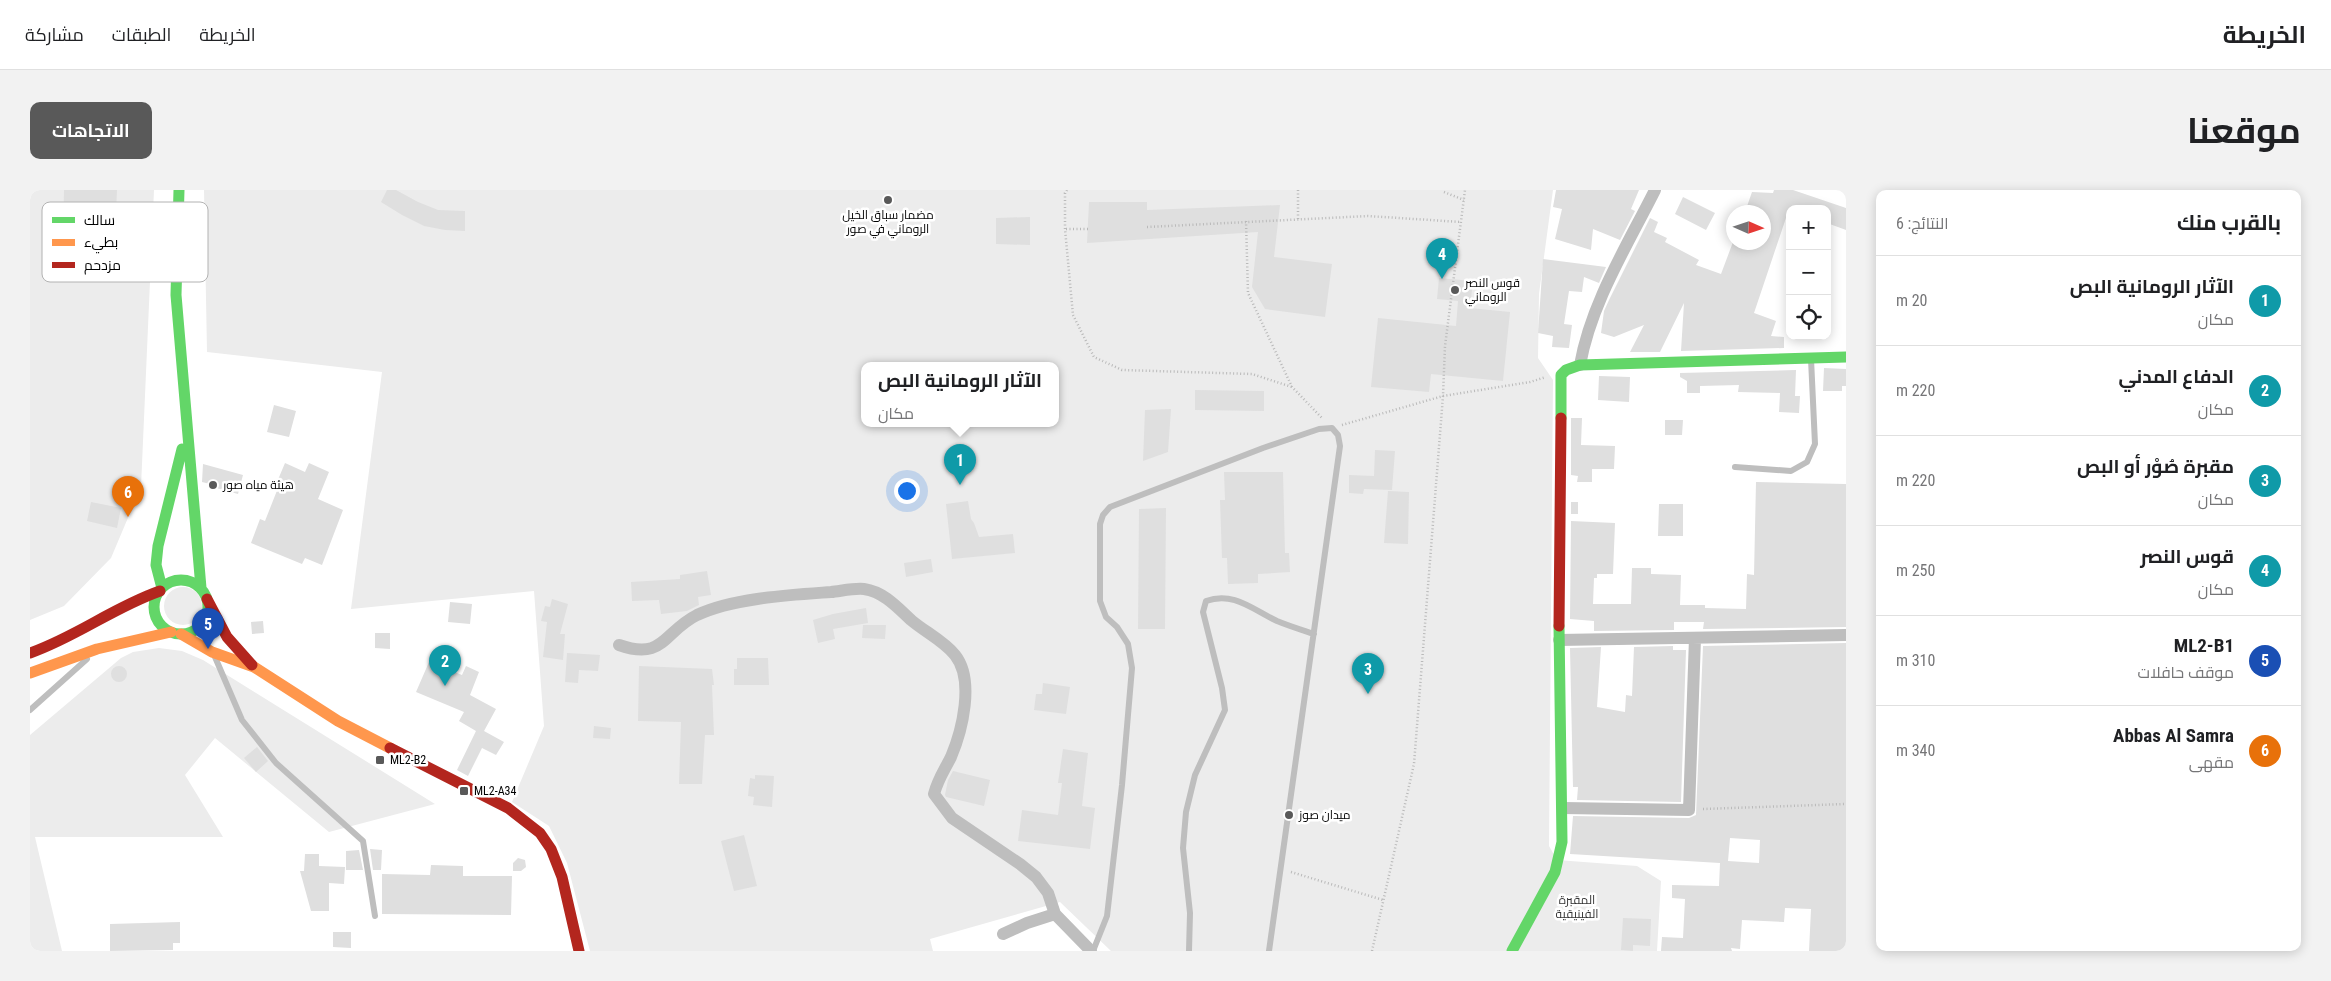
<!DOCTYPE html>
<html lang="ar">
<head>
<meta charset="utf-8">
<style>
  :root { --surface:#fff; --page:#f2f2f2; --text:#202124; --muted:#757577; --line:#e0e0e0; --accent:#595959 }
  body { margin:0; font-family:"Roboto Condensed",Cairo,sans-serif; background:var(--page); color:var(--text); direction:rtl }
  .controls { position:absolute; right:15px; top:15px; display:grid; overflow:hidden; border-radius:10px; box-shadow:0 2px 12px #0003 }
  .controls button { width:45px; height:45px; display:grid; place-items:center; padding:0; border:0; border-bottom:1px solid var(--line); background:var(--surface); color:var(--text); font:25px sans-serif }
  .compass { position:absolute; left:1696px; top:15px; width:45px; height:45px; border-radius:50%; background:var(--surface); box-shadow:0 2px 12px #0003; rotate:93deg }
  .you { position:absolute; left:876px; top:300px; width:18px; height:18px; margin:-12px; border:4px solid #fff; border-radius:50%; background:#1a73e8; box-shadow:0 0 0 8px #1a73e833 }
  .badge { display:grid; place-items:center; width:32px; height:32px; border-radius:50%; background:var(--accent); color:#fff; font-size:16px; font-weight:700 }
  .pin { position:absolute; translate:-50% -41px; filter:drop-shadow(0 1px 2px #0008) }
  .pin::after { content:''; position:absolute; top:26px; width:18px; height:15px; background:inherit; clip-path:polygon(0 0,100% 0,50% 100%) }
  .popup { position:absolute; left:831px; top:172px; width:198px; height:65px; box-sizing:border-box; display:grid; place-content:center; border-radius:10px; background:var(--surface); filter:drop-shadow(0 1px 4px #0005); font-size:16px; white-space:nowrap; color:var(--muted) }
  .popup b { font-size:19px; color:var(--text) }
  .popup::after { content:''; position:absolute; left:50%; top:100%; margin-left:-10px; border:10px solid transparent; border-top-color:var(--surface) }
  .list { margin:0; padding:0; list-style:none }
  h2 { display:flex; justify-content:space-between; align-items:center; height:65px; margin:0; padding:0 20px; font-size:21px }
  h2 small { font-size:16px; font-weight:400; color:var(--muted) }
  .list li { display:grid; grid-template-columns:32px 1fr auto; gap:15px; align-items:center; box-sizing:border-box; height:90px; padding:0 20px; border-top:1px solid var(--line) }
  .list b { display:block; font-size:19px; white-space:nowrap }
  .list p { margin:0; font-size:16px; white-space:nowrap; color:var(--muted) }
  .list em { font-size:16px; font-style:normal; color:var(--muted) }
  .icon { flex:none; width:28px; height:28px; fill:none; stroke:currentColor; stroke-width:2; stroke-linecap:round; stroke-linejoin:round }
  .map { position:relative; flex:none; width:1816px; height:761px; overflow:hidden; direction:ltr; border-radius:10px }
  header { display:flex; align-items:center; gap:30px; box-sizing:border-box; height:70px; padding:0 25px; background:var(--surface); border-bottom:1px solid var(--line) }
  header strong { font-size:24px }
  nav { display:flex; gap:28px; margin-inline-start:auto; font-size:18px }
  .intro { display:flex; align-items:center; justify-content:space-between; box-sizing:border-box; height:120px; padding:0 30px }
  h1 { margin:0; font-size:35px }
  .button { padding:12px 22px; border-radius:10px; background:var(--accent); color:#fff; font-size:18px; font-weight:700 }
  main { display:flex; gap:30px; padding:0 30px }
  aside { flex:1; background:var(--surface); border-radius:10px; box-shadow:0 2px 12px #0003 }
  .map>svg:first-child { display:block }
</style>
</head>
<body>
<header>
<strong>الخريطة</strong>
<nav><a>الخريطة</a><a>الطبقات</a><a>مشاركة</a></nav>
</header>
<div class="intro"><h1>موقعنا</h1><a class="button">الاتجاهات</a></div>
<main>
<aside>
<h2>بالقرب منك<small>النتائج: 6</small></h2>
<ul class="list">
<li><span class="badge" style="background:#0f9aa8">1</span><div><b>الآثار الرومانية البص</b><p>مكان</p></div><em>20 m</em></li>
<li><span class="badge" style="background:#0f9aa8">2</span><div><b>الدفاع المدني</b><p>مكان</p></div><em>220 m</em></li>
<li><span class="badge" style="background:#0f9aa8">3</span><div><b>مقبرة صُوْر أو البص</b><p>مكان</p></div><em>220 m</em></li>
<li><span class="badge" style="background:#0f9aa8">4</span><div><b>قوس النصر</b><p>مكان</p></div><em>250 m</em></li>
<li><span class="badge" style="background:#1a4fb4">5</span><div><b>ML2-B1</b><p>موقف حافلات</p></div><em>310 m</em></li>
<li><span class="badge" style="background:#e8710a">6</span><div><b>Abbas Al Samra</b><p>مقهى</p></div><em>340 m</em></li>
</ul>
</aside>
<div class="map">
<svg width="1816" height="761" viewBox="0 0 1816 761">
  <rect width="100%" height="100%" fill="#fff"/>
  <path fill="#ececec" fill-rule="evenodd" d="M0,0H124L111,297L81,368L34,416L0,430Z
    M174,0H1523L1509,104L1508,168L1523,190L1519,656L1527,670L1607,676L1631,691L1627,761H1081L1030,712L900,749L903,761H560L537,673L519,636L482,612L514,536L504,401L321,419L352,182L177,162ZM835,176H1025V234H835Z
    M134 416a19 19 0 1 1 38 0a19 19 0 1 1-38 0Z
    M129,458L152,461L173,470L405,614L299,642L185,548L155,585L193,647H5L32,761H0V545L91,468L103,462Z"/>
  <path fill="#dfdfdf" fill-rule="evenodd" d="M34,0H87L85,46L56,44V48H33Z
    M357,0H366L388,12L408,20L435,21V41L415,40L394,36L372,25L351,12Z
    M1526,0H1609L1601,19L1605,21L1590,50L1563,39L1561,60L1525,49L1532,19L1523,17Z
    M1744,0H1763L1816,18V40L1797,33V19H1759L1724,123L1746,131L1741,146L1754,147V158L1651,161L1654,113L1630,162H1600L1614,135L1584,147L1571,143L1574,121L1579,110L1620,28L1628,32L1624,42L1637,48L1635,52L1669,70L1666,75L1691,84L1703,52H1734V22H1715L1722,2L1743,3Z
    M1653,7L1685,23L1676,40L1645,24Z
    M1059,12H1117V20L1250,15L1244,67L1302,74L1295,127L1235,119L1222,97L1228,42L1057,53Z
    M1000,27V55L966,54V28Z
    M1513,69L1576,77L1569,93L1554,87L1552,102L1539,101L1534,134L1542,135L1539,158L1522,157L1523,146L1508,143Z
    M1409,88L1443,91L1440,118L1480,122L1473,191L1401,184L1399,202L1341,197L1348,128L1426,136L1428,111L1407,109Z
    M1794,178L1816,179V196H1812V201H1793Z
    M1766,180L1765,206H1770L1769,223L1749,222L1750,203L1708,202L1709,195L1670,196V203H1657V191L1650,187V183Z
    M1569,186L1600,187L1599,212L1568,210Z
    M1165,200L1234,201V221L1165,220Z
    M244,215L266,221L259,247L237,242Z
    M1141,219L1138,262L1113,271L1115,220Z
    M1541,228H1552L1551,255L1585,256L1584,279H1562V292H1547L1548,286L1541,285Z
    M1635,230H1653L1652,245H1635Z
    M1345,260L1365,261L1362,300L1334,299L1333,304L1319,303V285L1344,286Z
    M255,273L275,282L279,273L299,282L288,309L313,320L292,375L275,368L272,374L221,353L230,329L235,331L250,293L247,292Z
    M173,274L213,285L208,304L179,296L180,294L172,292Z
    M1194,282H1253L1255,363H1259L1260,382L1228,384V393L1198,394L1197,368H1192L1190,310H1195Z
    M1726,292L1816,294V437L1673,439L1674,432H1644V440L1564,441V431L1540,429L1541,331L1585,333L1583,384H1567V388H1564L1563,414H1601L1602,378H1621V384L1651,385L1650,415H1675V418L1716,419L1717,384L1724,385Z
    M1358,301L1379,302L1378,354L1354,353Z
    M938,311L941,329L944,333L949,347L983,344L985,363L922,369L916,314Z
    M61,312L91,318L87,338L57,331Z
    M1541,312H1548V324H1541Z
    M1629,314H1653V346H1628Z
    M1136,318L1135,439H1108L1109,319Z
    M901,369L903,382L876,387L874,373Z
    M677,381L681,405L668,407L669,415L657,421L631,424L629,410L602,411L601,392L650,389V385Z
    M522,409L538,414L530,444H535L533,470L513,467L517,432L511,431L515,416L520,417Z
    M420,412L442,414L440,434L418,432Z
    M836,418L838,433L803,439L805,449L788,453L783,430L803,424Z
    M233,431L234,443L222,444L221,432Z
    M833,435H856L855,449L832,448Z
    M345,443H360V459L345,458Z
    M1816,453V761H1779L1781,719L1755,718L1754,732L1712,730L1710,759L1701,758L1702,761H1631L1632,747L1653,748L1655,709L1642,708V695L1689,696L1690,673L1540,664L1543,626L1659,628L1666,625L1673,456ZM1700,648L1730,650L1729,673L1698,671Z
    M1643,456V460H1656L1651,612L1547,610L1548,597H1543L1540,458L1571,457L1567,517L1595,522L1596,505L1602,506L1604,457Z
    M537,463L570,465L568,481L549,480L548,493L535,492Z
    M707,468H738L739,495H704V479H707Z
    M399,472L432,485L436,476L449,482L440,505L466,519L454,541L474,552L466,565L452,558L438,586L427,580L446,541L429,531L434,522L386,502Z
    M81 484a8 8 0 1 1 16 0a8 8 0 1 1-16 0Z
    M609,476L682,479L684,495H682L684,545H675L672,594H649L651,532L608,531Z
    M1013,493L1040,497L1036,524L1004,520L1006,504H1012Z
    M564,536L581,538L580,549L563,548Z
    M227,557L238,571L226,582L214,568Z
    M1033,559L1058,563L1052,616L1065,618L1060,659L988,651L992,620L1028,625L1032,593H1028Z
    M923,581L960,590L954,616L916,607L915,605L918,590Z
    M725,585L744,586L742,617L723,615L724,607L718,606L720,588L725,589Z
    M714,645L727,696L704,701L691,651Z
    M340,659L352,660L351,680H343Z
    M329,660L333,680H316V661Z
    M275,664H289V676L315,677L314,694L299,693V721H281L270,681H274Z
    M488,668L495,670L496,677L491,681H483V673Z
    M401,675L433,676V686H482L481,725L352,724V684L400,685Z
    M1593,728L1621,729L1620,756L1603,755V761L1591,760Z
    M150,732V753H143V760L80,761V734Z
    M303,742H321V758L303,757Z"/>
  <g fill="none" stroke-linecap="round" stroke-linejoin="round">
    <path stroke="#b9b9b9" stroke-width="2.5" stroke-dasharray="1 2.5" stroke-linecap="butt" d="M1037,0L1035,3V39L1043,125L1064,167L1092,180L1222,184L1262,197
      M1268,0V29
      M1414,2L1434,10
      M1216,31L1218,103L1262,197L1293,229
      M1117,37L1338,26L1431,32
      M1036,39H1059
      M1312,235L1413,206L1500,192L1516,187
      M1673,619L1816,614
      M1261,682L1353,710
      M1342,761L1384,574L1413,206L1415,156L1435,0"/>
    <path stroke="#bebebe" stroke-width="6" d="M1705,277L1761,281L1777,272L1785,254L1781,169
      M185,467L212,530L246,573L333,651L345,726
      M0,520L57,469
      M1063,761L1077,726L1092,595L1102,478L1098,454L1087,437L1076,427L1070,411V334L1073,325L1080,317L1233,258L1289,239L1302,238L1308,245L1310,256L1239,761
      M1159,761L1160,723L1153,658L1156,622L1165,585L1195,520L1192,498L1173,422L1176,411C1204,401 1223,420 1247,431C1259,436 1272,440 1284,444"/>
    <path stroke="#bebebe" stroke-width="12" d="M1550,175C1561,113 1597,56 1625,0
      M1529,450L1816,445
      M589,455C634,471 633,442 667,425C703,408 760,405 801,402C811,401 824,398 834,399C854,402 867,417 881,430C895,442 914,451 925,465C945,490 932,541 921,567C914,581 908,589 904,604L922,628L990,674L1006,687L1018,703L1025,724L1061,761
      M1533,618L1659,620L1665,448
      M973,744L997,733L1025,724"/>
    <path stroke="#63d668" stroke-width="11" d="M149,0L146,105L171,398
      M1531,228V185L1536,180L1550,175L1816,167
      M124 417a27 27 0 1 1 54 0a27 27 0 1 1-54 0Z
      M132,398L126,375L128,356L152,259
      M1482,761L1525,682L1532,652L1529,436"/>
    <path stroke="#ff974d" stroke-width="11" d="M151,444L182,462L224,477L308,531L360,558
      M0,483L67,459L141,442"/>
    <path stroke="#b3261e" stroke-width="11" d="M177,409L197,447L222,475
      M1529,436L1531,228
      M0,463C46,447 84,417 130,401
      M360,558L478,618L510,643L521,659L532,687L549,761"/>
  </g>
  <g fill="#595959" stroke="#fff" stroke-width="2">
    <circle cx="858" cy="10" r="5"/>
    <circle cx="1425" cy="100" r="5"/>
    <circle cx="183" cy="295" r="5"/>
    <rect x="345" y="565" width="10" height="10" rx="2.5"/>
    <rect x="429" y="596" width="10" height="10" rx="2.5"/>
    <circle cx="1259" cy="625" r="5"/>
  </g>
  <g text-anchor="middle" stroke-width="5" stroke-linejoin="round" paint-order="stroke">
    <g font-size="12" fill="#000" stroke="#fff" text-anchor="start">
      <text x="858" y="29" text-anchor="middle">مضمار سباق الخيل<tspan x="858" dy="14">الروماني في صور</tspan></text>
      <text x="1435" y="97">قوس النصر<tspan x="1435" dy="14">الروماني</tspan></text>
      <text x="193" y="299">هيئة مياه صور</text>
      <text x="360" y="574">ML2-B2</text>
      <text x="444" y="605">ML2-A34</text>
      <text x="1269" y="629">ميدان صوز</text>
    </g>
    <g font-size="12" fill="#333" stroke="#fff">
      <text x="1547" y="714">المقبرة<tspan x="1547" dy="14">الفينيقية</tspan></text>
    </g>
  </g>
  <rect x="12" y="12" width="166" height="80" rx="8" fill="#fff" stroke="#b2b2b2" stroke-width="1"/>
  <rect x="22" y="27" width="23" height="6" fill="#63d668"/>
  <rect x="22" y="49" width="23" height="7" fill="#ff974d"/>
  <rect x="22" y="72" width="23" height="6" fill="#b3261e"/>
  <g font-size="14" fill="#000">
    <text x="54" y="35">سالك</text>
    <text x="54" y="57">بطيء</text>
    <text x="54" y="80">مزدحم</text>
  </g>
</svg>
<div class="controls">
<button>+</button>
<button>−</button>
<button><svg class="icon" aria-label="locate" viewBox="0 0 24 24"><circle cx="12" cy="12" r="6"/><path d="M12 2v4M12 18v4M2 12h4M18 12h4"/></svg></button>
</div>
<svg class="compass" viewBox="-18 -18 36 36"><path d="M0-13l5 13h-10z" fill="#e53935"/><path d="M0 13l5-13h-10z" fill="#757577"/></svg>
<div class="you"></div>
<div class="pin badge" style="left:930px;top:295px;background:#0f9aa8">1</div>
<div class="popup"><b>الآثار الرومانية البص</b>مكان</div>
<div class="pin badge" style="left:415px;top:496px;background:#0f9aa8">2</div>
<div class="pin badge" style="left:1338px;top:504px;background:#0f9aa8">3</div>
<div class="pin badge" style="left:1412px;top:89px;background:#0f9aa8">4</div>
<div class="pin badge" style="left:178px;top:459px;background:#1a4fb4">5</div>
<div class="pin badge" style="left:98px;top:327px;background:#e8710a">6</div>
</div>
</main>
</body>
</html>
